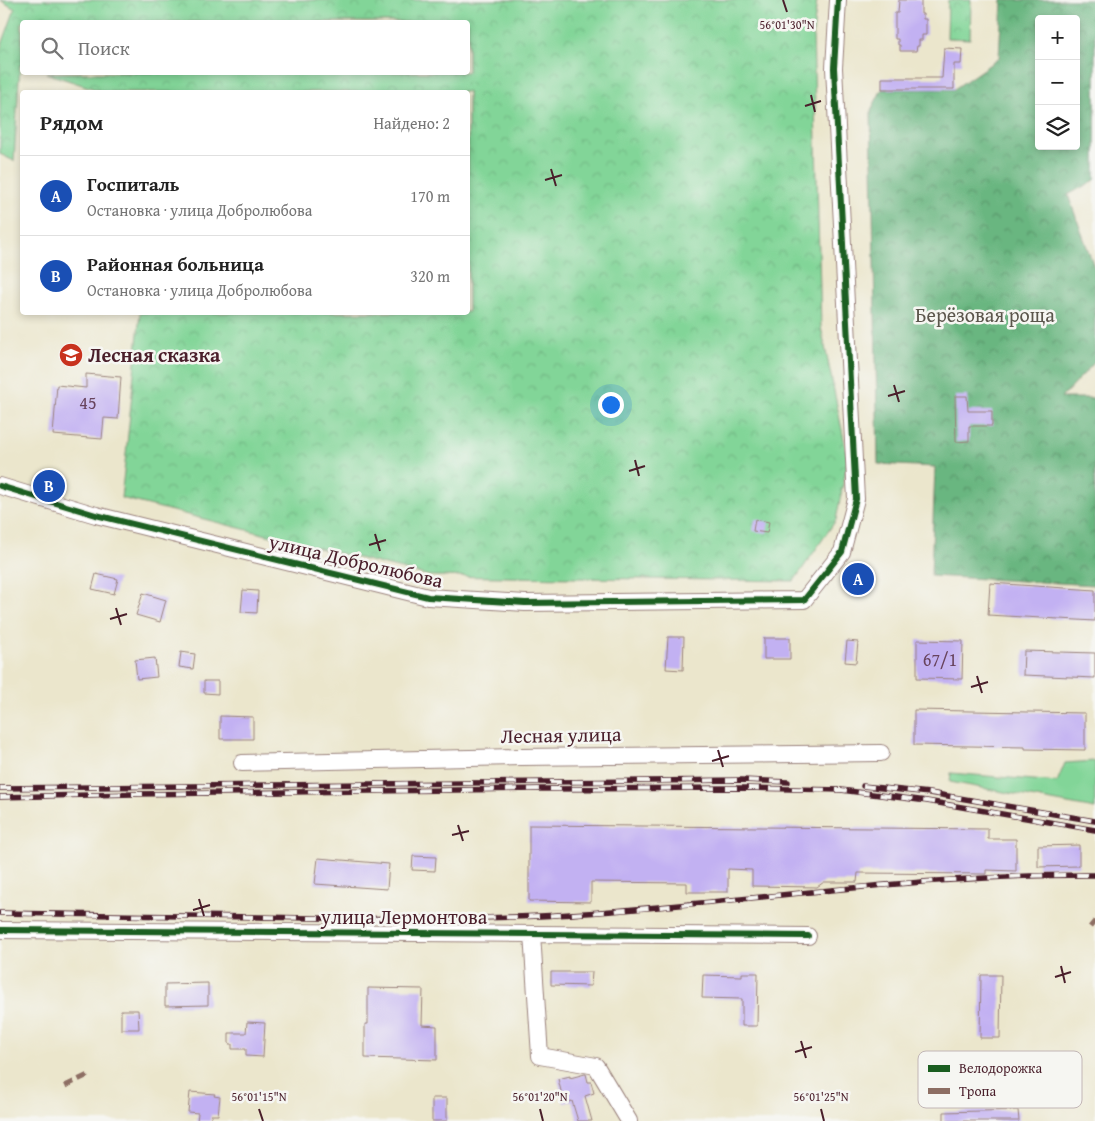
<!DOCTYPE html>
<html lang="ru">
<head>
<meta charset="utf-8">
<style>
  :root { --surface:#fff; --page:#f2f2f2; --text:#222; --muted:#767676; --line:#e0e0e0; --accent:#1a73e8 }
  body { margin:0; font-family:"Gentium Book Plus",serif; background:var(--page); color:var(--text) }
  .controls { position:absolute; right:15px; top:15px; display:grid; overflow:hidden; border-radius:5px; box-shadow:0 2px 8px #0003 }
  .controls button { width:45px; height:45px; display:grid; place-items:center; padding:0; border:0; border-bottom:1px solid var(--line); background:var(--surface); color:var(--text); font:25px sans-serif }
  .you { position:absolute; left:610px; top:404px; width:18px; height:18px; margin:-12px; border:4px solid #fff; border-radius:50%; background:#1a73e8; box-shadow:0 0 0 8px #1a73e833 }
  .badge { display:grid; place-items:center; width:32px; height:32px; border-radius:50%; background:var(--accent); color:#fff; font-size:16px; font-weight:700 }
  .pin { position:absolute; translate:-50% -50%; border:2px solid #fff; box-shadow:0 1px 5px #0006 }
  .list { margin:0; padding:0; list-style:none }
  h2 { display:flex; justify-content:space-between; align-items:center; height:65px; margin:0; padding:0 20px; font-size:21px }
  h2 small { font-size:16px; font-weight:400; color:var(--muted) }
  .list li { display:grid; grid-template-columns:32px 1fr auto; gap:15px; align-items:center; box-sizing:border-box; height:80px; padding:0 20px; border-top:1px solid var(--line) }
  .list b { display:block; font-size:19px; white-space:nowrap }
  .list p { margin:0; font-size:16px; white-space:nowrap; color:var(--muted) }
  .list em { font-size:16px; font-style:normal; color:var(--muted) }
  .icon { flex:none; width:28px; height:28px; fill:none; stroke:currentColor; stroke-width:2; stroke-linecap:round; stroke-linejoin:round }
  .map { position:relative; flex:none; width:1095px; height:1121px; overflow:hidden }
  .search { position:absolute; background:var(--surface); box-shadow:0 2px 8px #0003; left:20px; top:20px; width:450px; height:55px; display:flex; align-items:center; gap:12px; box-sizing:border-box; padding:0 18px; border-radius:5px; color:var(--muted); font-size:19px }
  .panel { position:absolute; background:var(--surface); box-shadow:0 2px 8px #0003; left:20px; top:90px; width:450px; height:225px; border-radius:5px }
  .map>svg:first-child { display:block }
</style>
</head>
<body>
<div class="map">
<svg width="1095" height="1121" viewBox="0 0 1095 1121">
  <defs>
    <pattern id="forest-crowns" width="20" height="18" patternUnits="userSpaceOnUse" patternTransform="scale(1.25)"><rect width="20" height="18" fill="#69b680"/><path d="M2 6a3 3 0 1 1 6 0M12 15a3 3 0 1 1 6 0" fill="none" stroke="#589369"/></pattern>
    <pattern id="park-crowns" width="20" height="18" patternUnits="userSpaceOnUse" patternTransform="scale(1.25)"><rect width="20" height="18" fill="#82d598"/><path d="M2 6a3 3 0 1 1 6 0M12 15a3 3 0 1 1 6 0" fill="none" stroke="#72b683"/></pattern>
  </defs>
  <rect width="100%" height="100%" fill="#f6f6f2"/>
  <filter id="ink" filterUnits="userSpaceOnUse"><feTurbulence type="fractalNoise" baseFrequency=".02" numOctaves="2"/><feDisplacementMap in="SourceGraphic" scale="10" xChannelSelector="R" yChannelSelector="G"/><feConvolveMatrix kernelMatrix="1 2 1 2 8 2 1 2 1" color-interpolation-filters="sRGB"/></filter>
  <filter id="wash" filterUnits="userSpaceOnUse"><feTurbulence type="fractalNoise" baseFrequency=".0096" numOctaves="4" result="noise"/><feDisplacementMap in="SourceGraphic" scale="20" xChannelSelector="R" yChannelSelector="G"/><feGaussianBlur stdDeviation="1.12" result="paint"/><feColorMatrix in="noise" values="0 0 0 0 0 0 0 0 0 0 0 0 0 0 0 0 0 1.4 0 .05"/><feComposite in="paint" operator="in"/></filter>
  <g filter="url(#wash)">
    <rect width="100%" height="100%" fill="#ebe6cc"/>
    <path fill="#82d598" stroke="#667a62" d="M1095,761V809L950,782L951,773L1057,782L1065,763Z"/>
    <path fill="url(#forest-crowns)" stroke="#5a6a56" fill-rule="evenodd" d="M1002,0H1095V180L1068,195L1095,269V362L1061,398H1095V585L931,576L935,467L878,464L871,110L882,89H954L999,58ZM1039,19H1076V146H1039Z"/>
    <path fill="url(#park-crowns)" stroke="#667a62" d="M0,0H817L813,33L821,327L848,459L836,520L794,581L429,576L121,498L126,454L140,313L468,312V92H104L46,73L468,72V22H22V65L20,64L14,161L0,154V50L15,9Z
      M948,0H971L970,39L947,38Z"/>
    <g id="blocks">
      <path fill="#c2b1f2" d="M899,0H921V14H923V19H926V35H922V40H919V46H917L916,51H900V45H898V39H895V13H898Z
        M944,48L962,49L961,64H954V89H882V78H942Z
        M86,374L121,377L118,419L104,418L102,439L53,435L57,385L86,388Z
        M955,396H967L968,411H992V426H969V441L956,442Z
        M755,519L769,522L767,533L753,531Z
        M96,574L118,579L114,594L92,589Z
        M990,583L1095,590V621L988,615Z
        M243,590L258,591L257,613L241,612Z
        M143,593L166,600L160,622L136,615Z
        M668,637H684L683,670L666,669Z
        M764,638H790V659H764Z
        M917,640L963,641L962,679L917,678Z
        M847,641L858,642L856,663L845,662Z
        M1024,651L1095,653V678L1023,675Z
        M181,652L195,654L193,669L179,667Z
        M155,658L157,677L137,679L135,660Z
        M204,681H218V694L204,693Z
        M914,710L1085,713V750L1025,749V747L914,745Z
        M220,716L253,717V739H220Z
        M529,825L988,829V839H1016V871L986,870V874L858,873L857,882H824L817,887L752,886V870L728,869V892H687V883L591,882V902L529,901Z
        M1079,845V866L1038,867V846Z
        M413,856L436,857L435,871L412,870Z
        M318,858L389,864L387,889L315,884Z
        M551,972H592L591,986L551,985Z
        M742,973H758L757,1026H742V999L702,998L703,975L742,976Z
        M981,975H1001L1000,1038H980Z
        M208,983V1005L165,1006V984Z
        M368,988L423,989L422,1025L437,1026V1060L365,1058V1024H368Z
        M121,1010H138L139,1029H121Z
        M247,1022L265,1023L263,1057L246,1056V1049H232V1044H229V1033H246Z
        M585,1074H586L588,1082H591L594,1093L585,1096L592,1121H578L572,1101L564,1103L558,1079L570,1076V1078Z
        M190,1092L215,1094L214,1096L220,1097L218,1115H211L210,1121H197L198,1113L188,1112Z
        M432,1098H447V1121H432Z
        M1018,1110L1019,1121H944V1112Z"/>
    </g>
  </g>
  <g filter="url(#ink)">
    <use href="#blocks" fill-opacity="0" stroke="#9a827c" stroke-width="1"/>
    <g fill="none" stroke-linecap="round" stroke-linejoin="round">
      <g stroke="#9a827c" stroke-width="18">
        <path id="minor" d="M0,486L96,515L428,597L525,603L804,600L842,552L856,499L834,68L838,0
          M242,763L521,757L881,753
          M0,930L808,936
          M532,934L540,1056L596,1066L629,1121"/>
      </g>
      <use href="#minor" stroke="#fff" stroke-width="16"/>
      <g stroke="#4a1f2b" stroke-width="5.5">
        <path id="rail" d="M863,786L930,793L1095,821
          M0,788L742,780L788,782
          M0,797L135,794L540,789L744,788L841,790L927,801L1095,830
          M0,913C86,915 173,916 259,917C353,919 446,920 540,916C725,906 909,874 1095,875"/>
      </g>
      <use href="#rail" stroke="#f6f6f2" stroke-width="4" stroke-dasharray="11" stroke-linecap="butt"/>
      <path stroke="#8d6e63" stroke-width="5" stroke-dasharray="10 5" stroke-linecap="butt" d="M1090,927L1095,921
        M65,1086L90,1074"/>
      <g stroke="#f6f6f2" stroke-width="9">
        <path id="cycleway" d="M0,486L96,515L428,597L525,603L804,600L842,552L856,499L834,68L838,0
          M0,930L808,936"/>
      </g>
      <use href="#cycleway" stroke="#1b5e20" stroke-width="6"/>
    </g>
  </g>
  <path fill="none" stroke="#4a1f2b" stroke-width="2" d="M783,0L787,12M811,95L815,112M805,106L821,101M551,169L556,186M545,180L562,175M894,385L899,402M888,396L905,391M635,460L639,476M629,471L645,466M375,534L380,551M369,545L386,540M116,608L121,625M110,619L127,614M977,676L982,693M971,687L988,682M718,750L723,767M712,761L729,756M458,825L463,841M452,835L469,831M199,899L204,916M193,910L210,905M1061,966L1065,983M1055,977L1071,972M801,1041L806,1058M795,1052L812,1047M259,1109L263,1121M540,1109L543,1121M821,1109L824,1121"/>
  <defs>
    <g id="school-disc" transform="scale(1.25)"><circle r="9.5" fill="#c8321e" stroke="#f6f6f2"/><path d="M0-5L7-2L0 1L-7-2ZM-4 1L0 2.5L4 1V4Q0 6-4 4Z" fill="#fff"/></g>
  </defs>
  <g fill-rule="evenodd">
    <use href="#school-disc" x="71" y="355"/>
  </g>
  <g text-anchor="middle" stroke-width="5" stroke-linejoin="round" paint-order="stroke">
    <g font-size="18" fill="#68445d">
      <text x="88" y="409">45</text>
      <text x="940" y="666">67/1</text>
    </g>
    <g font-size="20" fill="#5b564c" stroke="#f6f6f2">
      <text x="985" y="322">Берёзовая роща</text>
    </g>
    <g font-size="20" font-weight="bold" fill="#4a1f2b" stroke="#f6f6f2" text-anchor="start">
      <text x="88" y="362">Лесная сказка</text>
    </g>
    <g font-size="20" fill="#4a1f2b" stroke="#f6f6f2">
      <text transform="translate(356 561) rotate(13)" y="7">улица Добролюбова</text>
      <text transform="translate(561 735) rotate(-1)" y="7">Лесная улица</text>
      <text x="404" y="924">улица Лермонтова</text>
    </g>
  </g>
  <rect x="918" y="1051" width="164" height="57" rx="8" fill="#f6f6f2" stroke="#c2b6b6" stroke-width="1"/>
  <rect x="928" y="1065" width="22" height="7" fill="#1b5e20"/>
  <rect x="928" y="1088" width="22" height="6" fill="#8d6e63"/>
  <g font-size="14" fill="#4a1f2b">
    <text x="959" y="1073">Велодорожка</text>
    <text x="959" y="1096">Тропа</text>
  </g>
  <g font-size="12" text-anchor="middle" fill="#4a1f2b" stroke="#f6f6f2" stroke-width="5" stroke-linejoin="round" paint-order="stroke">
    <text x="787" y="29">56°01'30"N</text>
    <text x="259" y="1101">56°01'15"N</text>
    <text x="540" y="1101">56°01'20"N</text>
    <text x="821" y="1101">56°01'25"N</text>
  </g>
</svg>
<div class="controls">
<button>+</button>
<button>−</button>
<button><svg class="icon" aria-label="layers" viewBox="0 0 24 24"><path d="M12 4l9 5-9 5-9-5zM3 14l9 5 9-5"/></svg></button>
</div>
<div class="you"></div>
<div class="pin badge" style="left:858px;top:579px;background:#1a4fb4">A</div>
<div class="pin badge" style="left:49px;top:486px;background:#1a4fb4">B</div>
<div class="search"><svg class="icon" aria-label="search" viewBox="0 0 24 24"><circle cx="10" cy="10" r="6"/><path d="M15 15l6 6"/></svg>Поиск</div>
<section class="panel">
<h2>Рядом<small>Найдено: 2</small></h2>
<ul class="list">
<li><span class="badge" style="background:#1a4fb4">A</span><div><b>Госпиталь</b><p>Остановка · улица Добролюбова</p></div><em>170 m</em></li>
<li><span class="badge" style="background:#1a4fb4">B</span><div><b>Районная больница</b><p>Остановка · улица Добролюбова</p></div><em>320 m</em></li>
</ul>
</section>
</div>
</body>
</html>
